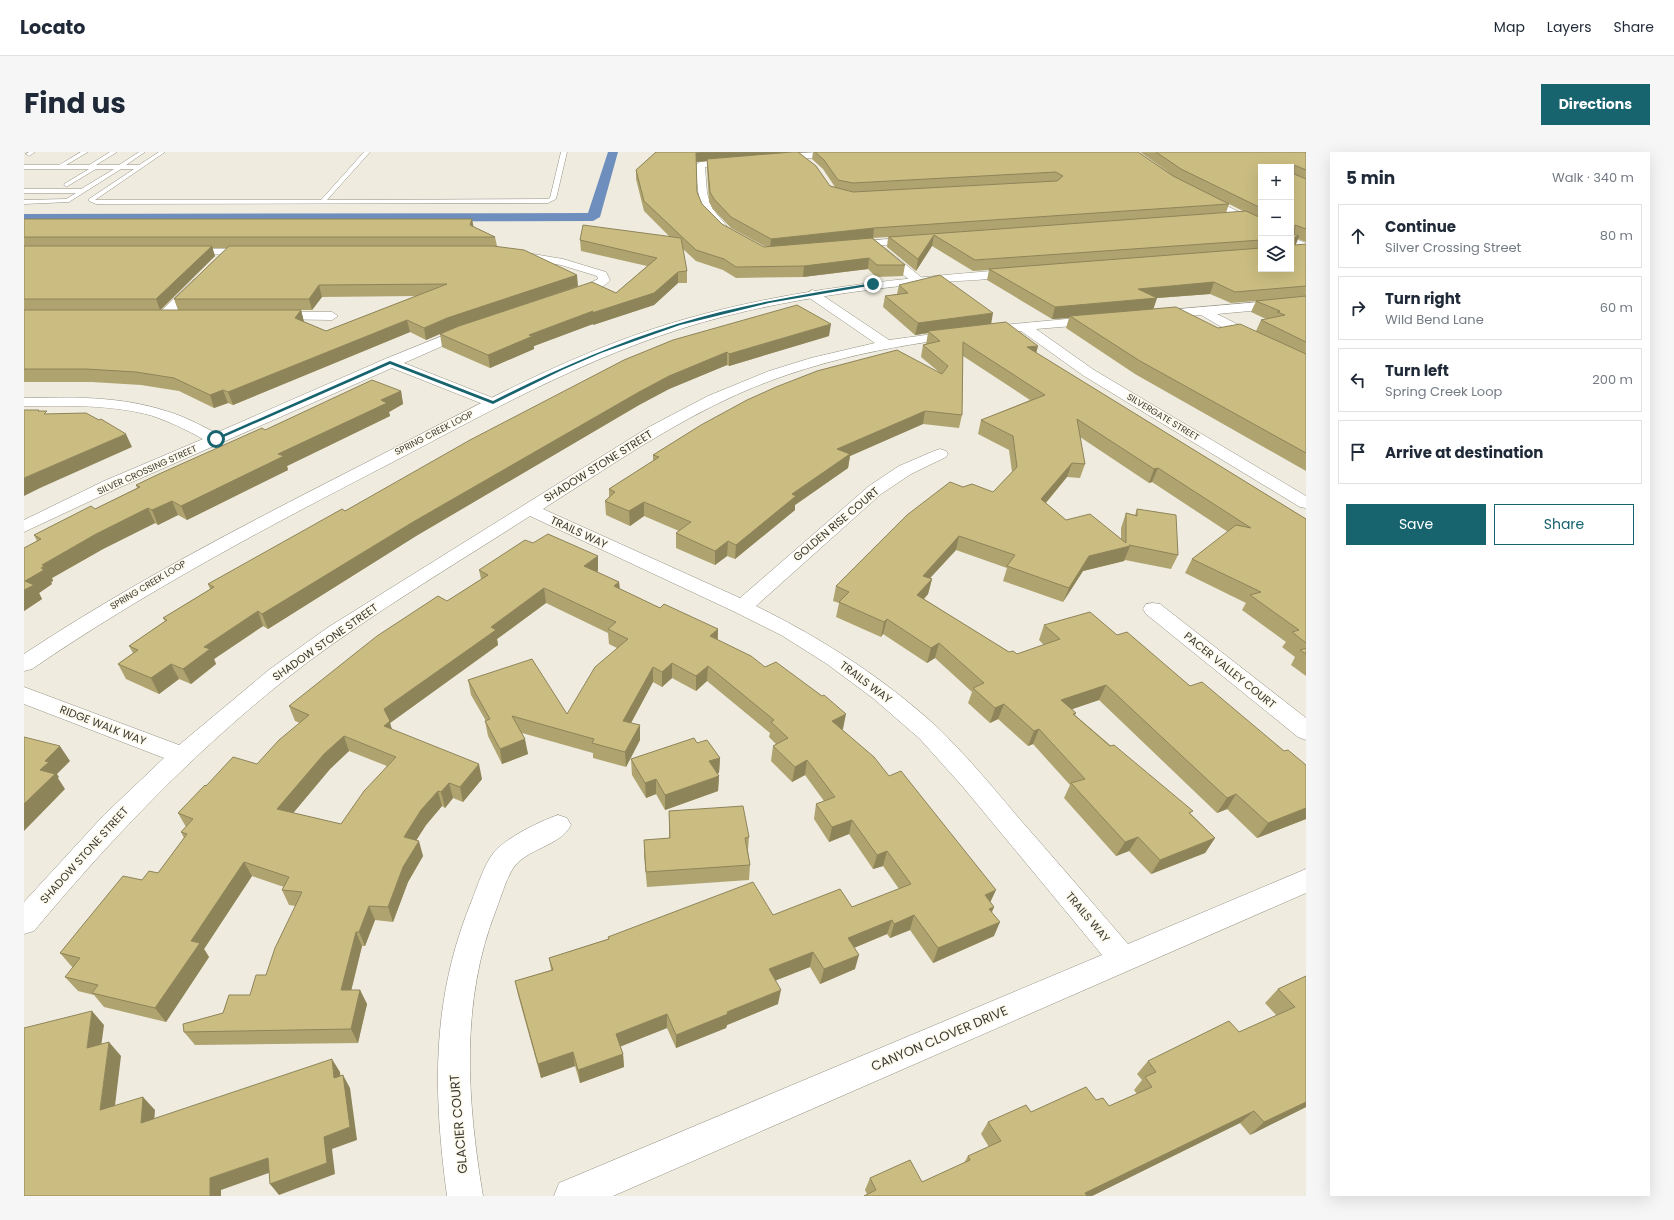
<!DOCTYPE html>
<html lang="en">
<head>
<meta charset="utf-8">
<style>
  :root { --surface:#fff; --page:#f6f6f7; --text:#1f2937; --muted:#747a83; --line:#e0e1e3; --accent:#17636e }
  body { margin:0; font-family:Poppins,sans-serif; background:var(--page); color:var(--text) }
  .controls { position:absolute; right:12px; top:12px; display:grid; overflow:hidden; border-radius:0px; box-shadow:0 4px 16px #0002 }
  .controls button { width:36px; height:36px; display:grid; place-items:center; padding:0; border:0; border-bottom:1px solid var(--line); background:var(--surface); color:var(--text); font:20px sans-serif }
  .stop { position:absolute; width:12px; height:12px; margin:-9px; border:3px solid #17636e; border-radius:50%; background:#fff }
  .stop.end { background:#17636e; border-color:#fff; box-shadow:0 1px 4px #0008 }
  .list { margin:0; padding:0; list-style:none }
  h2 { display:flex; justify-content:space-between; align-items:center; height:52px; margin:0; padding:0 16px; font-size:17px }
  h2 small { font-size:13px; font-weight:400; color:var(--muted) }
  .list li { display:grid; grid-template-columns:26px 1fr auto; gap:12px; align-items:center; box-sizing:border-box; height:64px; margin:0 8px 8px; padding:0 8px; border:1px solid var(--line); border-radius:0px }
  .list b { display:block; font-size:15px; white-space:nowrap }
  .list p { margin:0; font-size:13px; white-space:nowrap; color:var(--muted) }
  .list em { font-size:13px; font-style:normal; color:var(--muted) }
  .actions { display:flex; gap:8px; padding:12px 16px }
  .actions a { flex:1; padding:9px 0; border:1px solid var(--accent); border-radius:0px; text-align:center; font-size:14px; color:var(--accent) }
  .actions .main { background:var(--accent); color:#fff }
  .icon { flex:none; width:22px; height:22px; fill:none; stroke:currentColor; stroke-width:2; stroke-linecap:round; stroke-linejoin:round }
  .map { position:relative; flex:none; width:1282px; height:1044px; overflow:hidden; border-radius:0px }
  header { display:flex; align-items:center; gap:24px; box-sizing:border-box; height:56px; padding:0 20px; background:var(--surface); border-bottom:1px solid var(--line) }
  header strong { font-size:19px }
  nav { display:flex; gap:22px; margin-inline-start:auto; font-size:14px }
  .intro { display:flex; align-items:center; justify-content:space-between; box-sizing:border-box; height:96px; padding:0 24px }
  h1 { margin:0; font-size:28px }
  .button { padding:10px 18px; border-radius:0px; background:var(--accent); color:#fff; font-size:14px; font-weight:700 }
  main { display:flex; gap:24px; padding:0 24px }
  aside { flex:1; background:var(--surface); border-radius:0px; box-shadow:0 4px 16px #0002 }
  .map>svg:first-child { display:block }
</style>
</head>
<body>
<header>
<strong>Locato</strong>
<nav><a>Map</a><a>Layers</a><a>Share</a></nav>
</header>
<div class="intro"><h1>Find us</h1><a class="button">Directions</a></div>
<main>
<div class="map">
<svg width="1282" height="1044" viewBox="0 0 1282 1044">
  <rect width="100%" height="100%" fill="#efebde"/>
  <g fill="none" stroke-linecap="round" stroke-linejoin="round">
    <path fill="#6e8fbe" fill-rule="evenodd" d="M584,0H594L576,65L569,69L0,70V62L564,61Z"/>
    <g stroke="#959285" stroke-width="1">
      <path id="service" d="M5,0H11L5,4L2,2Z
        M57,0H64L42,13H65L86,0H93L72,13H95L115,0H121L102,13H115L135,0H141L71,48H297L340,0H346L303,48L523,47L526,46L537,0H543L532,47L524,51L72,52L65,49V47L110,17H97L45,50L0,52V48L42,47L52,41H0V37H57L90,17H72L42,35L40,32L65,17H0V13H35Z"/>
    </g>
    <g stroke="#959285" stroke-width="1">
      <path id="minor" d="M795,0L821,1L817,4L748,9L744,6L748,3Z
        M712,6L715,7V11L681,15L683,41L688,56L706,78L701,81C696,80 692,76 689,72C674,55 673,35 672,13L676,10Z
        M1177,42L1237,70V77L1174,47L1172,45L1174,43Z
        M893,85L898,88L897,90L824,96L819,93L824,90Z
        M1267,85L1282,91V98L1267,92Z
        M857,95L861,96L897,125L899,128L897,131H889L853,100L851,98L853,96Z
        M159,97H229L235,100L229,103L155,102L153,100L155,98Z
        M485,98L539,107L582,120L586,128C580,137 552,147 542,145L540,142L542,139L562,133L574,127L573,124L537,113L481,103L479,101Z
        M173,127L179,131L177,134L145,167H135L134,164L135,161L169,128Z
        M788,138L792,139L865,188L968,174L1074,164L1079,165L1080,168L1079,171L1074,172L1012,177L1070,218L1282,344V356L1276,355L1060,224L997,179C900,188 804,202 714,242C645,273 583,316 519,357L716,446L845,334L875,314L910,299L916,297L922,299L924,302L922,305L887,322L857,342L732,454C797,486 858,525 912,574C941,602 967,633 993,664C1030,706 1067,749 1104,792L1282,717V741L589,1044H530L535,1031L1078,803L939,635L896,587L850,547L803,512L757,483L711,460L506,364C430,413 352,459 280,513C179,590 91,682 10,779L0,782V750L80,663L140,606L0,552V535L155,593L246,517L303,476L625,275L684,244L745,219L787,206L851,191L784,145L782,142Z
        M1282,146V154L1193,162L1282,207V216L1208,181L1177,163L1132,167L1126,163L1132,159Z
        M249,160H308L314,164L308,168L244,167L243,164Z
        M443,174L450,178L448,181L380,211L474,248L477,251L474,254H464L368,216L92,337L0,380V368L80,329L179,287C163,278 146,270 129,264C87,252 42,254 0,254V246C47,245 96,244 142,259C160,264 176,273 192,281L361,207Z
        M1129,451L1136,452L1282,566V588L1274,585L1122,462L1119,457L1122,452Z
        M534,663L543,666L547,673C536,695 501,696 488,718C481,730 477,745 472,758C436,850 443,948 459,1044H423C409,939 407,848 448,748C454,733 460,712 471,699C484,685 516,669 534,663Z"/>
    </g>
    <g stroke="#959285" stroke-width="1">
      <path id="tertiary" d="M993,117L999,120L997,122C968,129 935,128 905,131C837,138 769,147 702,164C582,194 474,255 365,312C243,375 122,439 8,517L0,519V502C113,427 234,366 355,304C451,254 547,201 651,170C762,137 878,126 993,117Z"/>
    </g>
    <use href="#service" fill="#fff" fill-rule="evenodd"/>
    <use href="#minor" fill="#fff" fill-rule="evenodd"/>
    <use href="#tertiary" fill="#fff" fill-rule="evenodd"/>
  </g>
  <path fill="#afa36f" fill-rule="evenodd" d="M632,0L775,1L806,34L811,35L799,17L788,7L789,0H1114L1150,24L1116,0H1282V90L1274,87L1271,93L1282,92V319L1111,222L1042,176L1045,166L1028,167L963,128L965,118L949,119L908,94L892,119L863,95L864,85L849,86L881,113L879,124L852,125L844,117L779,125L712,126L699,118L672,109L659,97L663,119V131H654L630,153L569,173V172L510,194V197L466,216L418,195L416,182L432,175L402,188L386,180L209,253L204,251L190,256L155,239L117,233L68,230H0V67H448L449,75L471,85L473,94L554,134L592,141L623,114L557,99L556,88L646,85L620,59L612,27V18ZM683,9V16L685,50L689,57L707,76L742,95H740L698,72L678,52L673,40L672,10ZM1237,15H1267L1237,117ZM1205,52L1219,59L1202,61ZM188,96H203L150,147L154,158H137L191,104ZM1186,142L1207,151L1232,149L1227,160L1242,167L1237,168L1232,179L1194,176L1129,157L1133,146ZM392,144L302,179L280,170L277,158H288L298,145Z
    M875,133L967,172L1012,201L1282,367V524L1267,513L1271,505L1258,495L1262,490L1218,458L1222,451L1161,421L1168,407L1204,380L1128,330L1125,331L1056,285L1061,312L1056,326L1043,325L1022,351L1042,368L1097,387V376L1102,361L1111,363L1113,357L1154,403L1147,417L1101,408L1100,409L1059,419L1039,450L979,429L983,416L932,398L906,426L908,427L904,442L900,447L985,500L993,502L1020,493L1015,488L1020,473L1093,483L1260,599L1282,613V667L1233,686L1203,657L1193,661L1075,548L1048,557L1052,561L1051,563L1167,662L1191,686L1181,701L1127,722L1105,699L1092,704L1040,646L1046,633L1009,592L1004,594L974,567L966,571L944,551L948,540L911,506L903,511L859,482L857,485L812,465L815,451L809,449L812,434L939,335L969,340L988,320L985,298L954,282L957,268L1006,248L939,204L938,263L935,276L899,272L826,304L824,316L771,353V358L711,407L703,404L691,413L652,396V381L655,379L620,364L606,374L582,363L581,349L585,345V337L629,309V303L915,220L897,205L899,193L902,192L904,181L891,183L859,155L861,144L873,142Z
    M805,184L705,214L703,213L645,237L615,253L392,384L244,477L239,474L190,507L192,512L167,532L155,527L135,542L102,527L94,512L109,501L105,494L141,469L139,466L186,437L184,432L321,359L600,208Z
    M377,239L379,252L365,260L366,264L263,314L264,318L163,368L154,363L134,373L131,371L79,397L28,426L29,429L27,430L28,432L15,441L18,447L0,459V396L13,389L10,383L71,357L113,336L112,333L241,278Z
    M455,418L574,419L573,420L595,430L596,437L636,456L694,477V488L819,577L818,578L970,755L968,760L970,784L909,811L886,778L866,786L863,782L830,796L831,817L796,832L786,815L751,828L754,852L703,873L702,876L652,896L643,876L596,894L599,902L600,915L556,931L551,914L517,926L494,843L491,829L527,818L525,806L584,787V785L749,763L828,755L875,737L859,714L849,717L825,682L805,690L790,667L792,652L800,649L781,623L768,630L747,609L749,594L752,592L745,585L746,581L683,529L672,539L648,526L638,535L629,530L607,571L616,573V588L602,615L569,606V601L498,581L504,602L478,612L464,584L461,569H462L447,543L444,528L543,562L593,496L585,492L584,481L522,451L473,487L474,493L366,571L368,578L458,627L439,650L429,646L421,656L418,654L402,673L392,688L399,704L384,730L369,770L351,768L341,794H338L327,838H336L343,852L334,891L171,893L160,880L199,861L226,843L242,823L272,754L265,753L258,738L260,735L228,724L180,797L185,805L142,870L80,855L70,843L54,839L41,825L49,816L36,801L118,728L134,721L160,686L157,680L162,675L154,661L182,634L233,612L276,571L271,569L265,554L457,427ZM325,599L363,614L317,672L269,661L306,617Z
    M673,591L696,606L695,621H693L695,624L694,639L641,658L632,642L622,646L608,623L607,607Z
    M645,659L725,685L724,698L726,713L725,728L623,735L620,703V688L645,687Z
    M1282,824V955L1226,983L1216,971L1068,1044H840L843,1042L841,1038L846,1026L898,1030L940,1011L944,1004L965,995L957,982L964,970L1007,960L1072,948L1085,954L1113,942L1110,938L1118,928L1113,922L1124,909L1215,880L1253,864L1241,851L1254,837Z"/>
  <path fill="#8e845a" d="M683,0H784L672,10V1Z
    M448,67L450,77L446,73Z
    M850,76L849,86L746,97L747,87Z
    M910,83L908,94L892,119L894,107Z
    M1275,84L1271,95V85Z
    M188,94L191,104L136,158L132,147Z
    M845,106L844,117L779,125L780,114Z
    M654,120V131L630,153L569,173V172L510,194V197L466,216L464,203L505,183Z
    M553,123L554,134L425,178L402,188L400,176L423,166Z
    M1190,130L1186,142L1133,146L1129,158L1046,164L1045,166L1028,167L1031,155L1114,137Z
    M295,133L298,145L288,158L285,147Z
    M277,158L280,170L274,178L271,166Z
    M969,161L967,173L904,179V181L891,183L894,171Z
    M383,168L386,180L209,253L204,240Z
    M807,172L805,184L705,214V202Z
    M1014,194L1011,206L1003,195Z
    M703,200V213L645,237L615,253L392,384L244,477L238,462L389,370L615,240L645,224Z
    M199,238L204,251L190,256L186,243Z
    M377,239L379,252L365,260L366,264L263,314L264,318L163,368L157,354L254,302L357,248Z
    M901,259L899,272L826,304L824,316L771,353V358L711,407L712,393L768,342L813,297Z
    M102,282L108,295L16,336L0,344V326Z
    M1048,311L1043,325L1013,361L1017,347Z
    M1134,316L1128,330L1125,331L1130,317Z
    M148,349L154,363L134,373L128,358Z
    M620,350V364L606,374L605,359Z
    M124,356L131,371L79,397L28,426L29,429L27,430L28,432L15,441L18,447L0,459V438L1,429L18,413L72,382Z
    M935,384L932,398L895,438L899,424Z
    M704,389L703,404L691,413V399Z
    M1106,394L1100,409L1059,419L1039,450L1045,436L1065,404Z
    M574,404V419L561,429L560,414Z
    M908,427L904,442L890,458L893,443Z
    M595,430L596,445L590,434Z
    M520,436L522,451L473,487L474,493L366,571L370,584L360,574V557L467,475Z
    M234,459L239,474L190,507L192,512L167,532L159,517L180,495Z
    M863,467L859,482L857,485L860,470Z
    M694,477L693,492L686,484Z
    M915,491L911,506L903,511L907,496Z
    M648,511V526L638,535V520Z
    M147,512L155,527L135,542L127,526Z
    M684,514L683,529L672,539V524Z
    M629,515V530L600,584L599,569Z
    M1082,533L1075,548L1031,563L1037,548Z
    M980,552L974,567L966,571L971,556Z
    M822,562L819,577L805,584L808,569Z
    M616,573V588L602,615L601,600Z
    M1015,577L1009,592L1004,594L1010,579Z
    M320,584L325,599L306,617L260,672L253,657L300,602Z
    M501,587L504,602L478,612L476,597Z
    M36,594L46,609L33,622L35,625L34,626L41,637L0,679V652L21,609Z
    M696,606L695,621L684,624L685,609Z
    M783,608L781,623L768,630L771,615Z
    M455,612L458,627L439,650L436,635Z
    M695,624L694,639L641,658V643Z
    M632,627V642L622,646L621,631Z
    M425,631L429,646L421,656L417,640Z
    M414,639L418,654L402,673L385,700L380,685L397,658Z
    M1212,642L1203,657L1193,661L1203,646Z
    M1282,656V667L1233,686L1244,671Z
    M828,668L825,682L805,690L808,675Z
    M1114,685L1105,699L1092,704L1101,690Z
    M1191,686L1181,701L1127,722L1136,708Z
    M395,689L399,704L384,730L369,770L364,755L379,715Z
    M863,699L859,714L849,717L853,703Z
    M220,710L228,724L180,797L185,805L142,870L131,856L167,789Z
    M972,738L965,753L961,743Z
    M345,754L351,768L341,794L335,780Z
    M970,755L963,770L965,757Z
    M890,763L886,778L866,786L870,772Z
    M868,768L863,782L820,800L824,786Z
    M976,770L970,784L909,811L914,796Z
    M332,780L338,794L324,852L317,838Z
    M789,800L786,815L743,832L745,817Z
    M835,803L831,817L796,832L800,817Z
    M336,838L343,852L334,891L327,877Z
    M757,838L754,852L703,873L702,876L652,896V883L703,860Z
    M68,859L80,873L75,910L63,896Z
    M643,862V876L593,896L592,882Z
    M85,890L97,904L89,970L76,958Z
    M549,900L551,914L517,926L514,912Z
    M599,902L600,915L556,931L554,918Z
    M308,907L316,920L318,939L310,926Z
    M319,923L326,936L333,988L308,997L311,1022L255,1043L246,1032L300,985Z
    M119,945L131,958L129,984L117,971Z
    M1282,950V955L1226,983L1240,970Z
    M1230,959L1216,971L1068,1044H1058L1061,1041Z
    M244,1006L253,1018L197,1038V1044H186V1026Z"/>
  <path fill="#cbbd81" stroke="#8e845a" fill-rule="evenodd" d="M632,0H683L672,1L673,40L678,52L698,72L740,95L848,86L881,113H853L845,106L780,114L712,115L700,107L672,98L620,49L612,18Z
    M768,0H774L792,14L806,34L829,40L1033,29L1039,24L1032,20L829,31L814,28L800,8L791,0H1114L1149,24L1205,52L850,76L747,87L707,65L690,47L686,40L683,7Z
    M1132,0H1282V18L1270,13V22L1282,27V77L1271,73L1270,82L1275,84L1271,85V93L1282,92V134L1211,140L1190,130L1114,137L1133,146L1031,155L965,117L1237,96V117H1267V15H1237V56L1157,17Z
    M1222,59L1237,66V88L951,108L910,83L894,107L865,85Z
    M0,67H448L446,73L471,85H0Z
    M559,73L657,86L663,119L654,120L630,141L568,161L569,159L505,183L509,184L464,203L416,182L435,174L568,130L592,141L633,106L556,88Z
    M0,94H188L132,147H0Z
    M205,94H469L500,98L553,123L423,166L400,176L383,168L204,240L199,238L186,243L150,226L112,220L62,217H0V158H277L271,166L302,179L423,132L295,133L285,147H150Z
    M916,123L969,161L894,171L861,144L884,141L875,133Z
    M1282,144V190L1237,168L1261,163L1253,160L1256,159L1232,149Z
    M773,153L807,172L705,202L703,200L645,224L615,240L389,370L238,462L234,459L180,495L186,497L159,517L147,512L127,526L94,512L114,498L105,494L143,468L139,466L190,435L184,432L318,357L321,359L446,288L600,208L649,188Z
    M1152,155L1194,176L1216,172L1282,202V301L1116,209L1046,164Z
    M982,170L1014,194L1003,195L1282,367V491L1268,480L1275,478L1226,443L1237,440L1168,407L1212,373L1227,376L1134,316L1130,317L1053,267L1061,312L1048,311L1017,347L1042,368L1066,362L1102,391V361L1113,364V357L1152,363L1154,403L1105,393L1106,394L1065,404L1045,436L983,414L991,403L935,384L899,424L908,427L893,443L985,500L989,499L993,502L1036,487L1020,473L1066,460L1093,483L1103,480L1166,534L1178,530L1260,599L1264,598L1282,613V656L1244,671L1212,642L1203,646L1082,533L1037,548L1052,561L1049,562L1086,594L1090,593L1169,659L1165,661L1191,686L1136,708L1114,685L1101,690L1047,631L1061,627L1015,577L1010,579L980,552L971,556L949,536L960,531L915,491L907,496L863,467L860,470L815,450L825,440L812,434L883,363L926,330L939,335L948,332L969,340L993,315L989,284L957,268L1021,243L939,190L938,263L901,259L813,297L826,302L768,342L772,344L712,393L704,389L691,399L652,381L667,370L620,350L605,359L581,349L591,340L585,337L635,305L629,303L677,273L723,248L752,235L793,219L873,198L918,222L924,214L899,193L916,189L904,179Z
    M348,228L377,239L357,248L363,251L254,302L260,304L157,354L148,349L128,358L124,356L72,382L18,413L21,414L17,416L20,418L1,429L10,433L0,438V396L17,387L10,383L67,354L71,357L116,335L112,333L135,322L238,276L241,278Z
    M0,258H15L14,259H23L20,262L62,261L75,268L77,267L102,282L0,326Z
    M524,382L574,404L560,414L595,430L590,434L636,456L640,452L694,477L686,484L727,504L741,515L752,510L798,544L800,543L822,562L808,569L850,605L865,624L877,619L972,738L961,743L970,755L965,757L976,770L914,796L890,763L870,772L868,768L824,786L835,803L800,817L789,800L745,817L757,838L703,860L704,862L652,883L643,862L592,882L599,902L554,918L549,900L514,912L491,829L529,818L525,806L585,787L584,785L729,730L749,763L816,737L828,755L887,732L863,699L853,703L828,668L808,675L792,652L811,645L783,608L771,615L749,594L764,586L747,570L750,568L684,514L672,524L648,511L638,520L629,515L599,569L616,573L601,600L568,591L570,587L488,564L501,587L476,597L461,569L466,567L444,528L508,507L543,562L571,515L604,487L584,477L592,470L520,436L467,475L472,478L360,557L366,569L360,574L455,612L436,635L425,631L417,640L414,639L397,658L380,685L395,689L379,715L364,755L345,754L335,780H332L317,838H336L327,877L160,880L159,872L199,861L205,843H226L232,823H242L251,796L278,740L258,738L265,725L220,710L167,789L176,791L131,856L68,841L74,833L41,825L56,806L36,801L99,724L118,728L125,719L134,721L163,682L157,680L169,667L154,661L181,633L182,634L209,605L233,612L255,588L285,563L265,554L353,484L414,444L423,449L464,423L455,418L501,388L509,391ZM320,584L372,605L340,639L317,672L253,657L300,602Z
    M1282,496V502L1276,498Z
    M0,585L36,594L21,609L25,610L16,618L31,622L0,652Z
    M670,586L673,591L683,588L696,606L685,609L695,624L641,643L632,627L621,631L607,607Z
    M719,654L725,685L721,686L726,713L622,720L620,688L646,686L645,659Z
    M1282,824V950L1240,970L1230,959L1061,1041L1063,1044H840L852,1038L846,1026L886,1008L898,1030L946,1008L944,1004L977,989L964,970L1002,953L1007,960L1062,935L1072,948L1079,946L1085,954L1128,935L1121,925L1132,920L1124,909L1205,869L1215,880L1271,855L1254,837Z
    M68,859L63,896L85,890L76,958L119,945L117,971L308,907L310,926L319,923L326,975L300,985L303,1011L246,1032L244,1006L186,1026V1044H0V876Z"/>
  <path fill="#17636e" d="M849,131L850,133L745,151L656,173L577,201L538,218L469,252L366,212L193,288L189,287L366,209L469,249C529,219 589,192 653,172C717,152 783,142 849,131Z"/>
  <g text-anchor="middle" stroke-width="3" stroke-linejoin="round" paint-order="stroke">
    <g font-size="9" fill="#3a3933" stroke="#fcf9eb">
      <text transform="translate(1139 265) rotate(31)" y="3">SILVERGATE STREET</text>
      <text transform="translate(410 281) rotate(-27)" y="3">SPRING CREEK LOOP</text>
      <text transform="translate(123 318) rotate(-24)" y="3">SILVER CROSSING STREET</text>
      <text transform="translate(124 433) rotate(-31)" y="3">SPRING CREEK LOOP</text>
    </g>
    <g font-size="11" fill="#3a3933" stroke="#fcf9eb">
      <text transform="translate(574 314) rotate(-32)" y="4">SHADOW STONE STREET</text>
      <text transform="translate(812 372) rotate(-40)" y="4">GOLDEN RISE COURT</text>
      <text transform="translate(555 380) rotate(25)" y="4">TRAILS WAY</text>
      <text transform="translate(301 490) rotate(-35)" y="4">SHADOW STONE STREET</text>
      <text transform="translate(1206 518) rotate(39)" y="4">PACER VALLEY COURT</text>
      <text transform="translate(842 530) rotate(37)" y="4">TRAILS WAY</text>
      <text transform="translate(79 573) rotate(21)" y="4">RIDGE WALK WAY</text>
      <text transform="translate(60 703) rotate(-48)" y="4">SHADOW STONE STREET</text>
      <text transform="translate(1064 765) rotate(50)" y="4">TRAILS WAY</text>
    </g>
    <g font-size="13" fill="#3a3933" stroke="#fcf9eb">
      <text transform="translate(915 886) rotate(-23)" y="5">CANYON CLOVER DRIVE</text>
      <text transform="translate(434 972) rotate(-95)" y="5">GLACIER COURT</text>
    </g>
  </g>
</svg>
<div class="controls">
<button>+</button>
<button>−</button>
<button><svg class="icon" aria-label="layers" viewBox="0 0 24 24"><path d="M12 4l9 5-9 5-9-5zM3 14l9 5 9-5"/></svg></button>
</div>
<div class="stop" style="left:192px;top:287px"></div>
<div class="stop end" style="left:849px;top:132px"></div>
</div>
<aside>
<h2>5 min<small>Walk · 340 m</small></h2>
<ul class="list">
<li><svg class="icon" aria-label="ahead" viewBox="0 0 24 24"><path d="M12 20V5M6 11l6-6 6 6"/></svg><div><b>Continue</b><p>Silver Crossing Street</p></div><em>80 m</em></li>
<li><svg class="icon" aria-label="right" viewBox="0 0 24 24"><path d="M7 20v-9h11M14 6l5 5-5 5"/></svg><div><b>Turn right</b><p>Wild Bend Lane</p></div><em>60 m</em></li>
<li><svg class="icon" aria-label="left" viewBox="0 0 24 24"><path d="M17 20v-9H6M10 6l-5 5 5 5"/></svg><div><b>Turn left</b><p>Spring Creek Loop</p></div><em>200 m</em></li>
<li><svg class="icon" aria-label="arrive" viewBox="0 0 24 24"><path d="M6 21V4h12l-3 4 3 4H6"/></svg><div><b>Arrive at destination</b></div></li>
</ul>
<div class="actions"><a class="main">Save</a><a>Share</a></div>
</aside>
</main>
</body>
</html>
